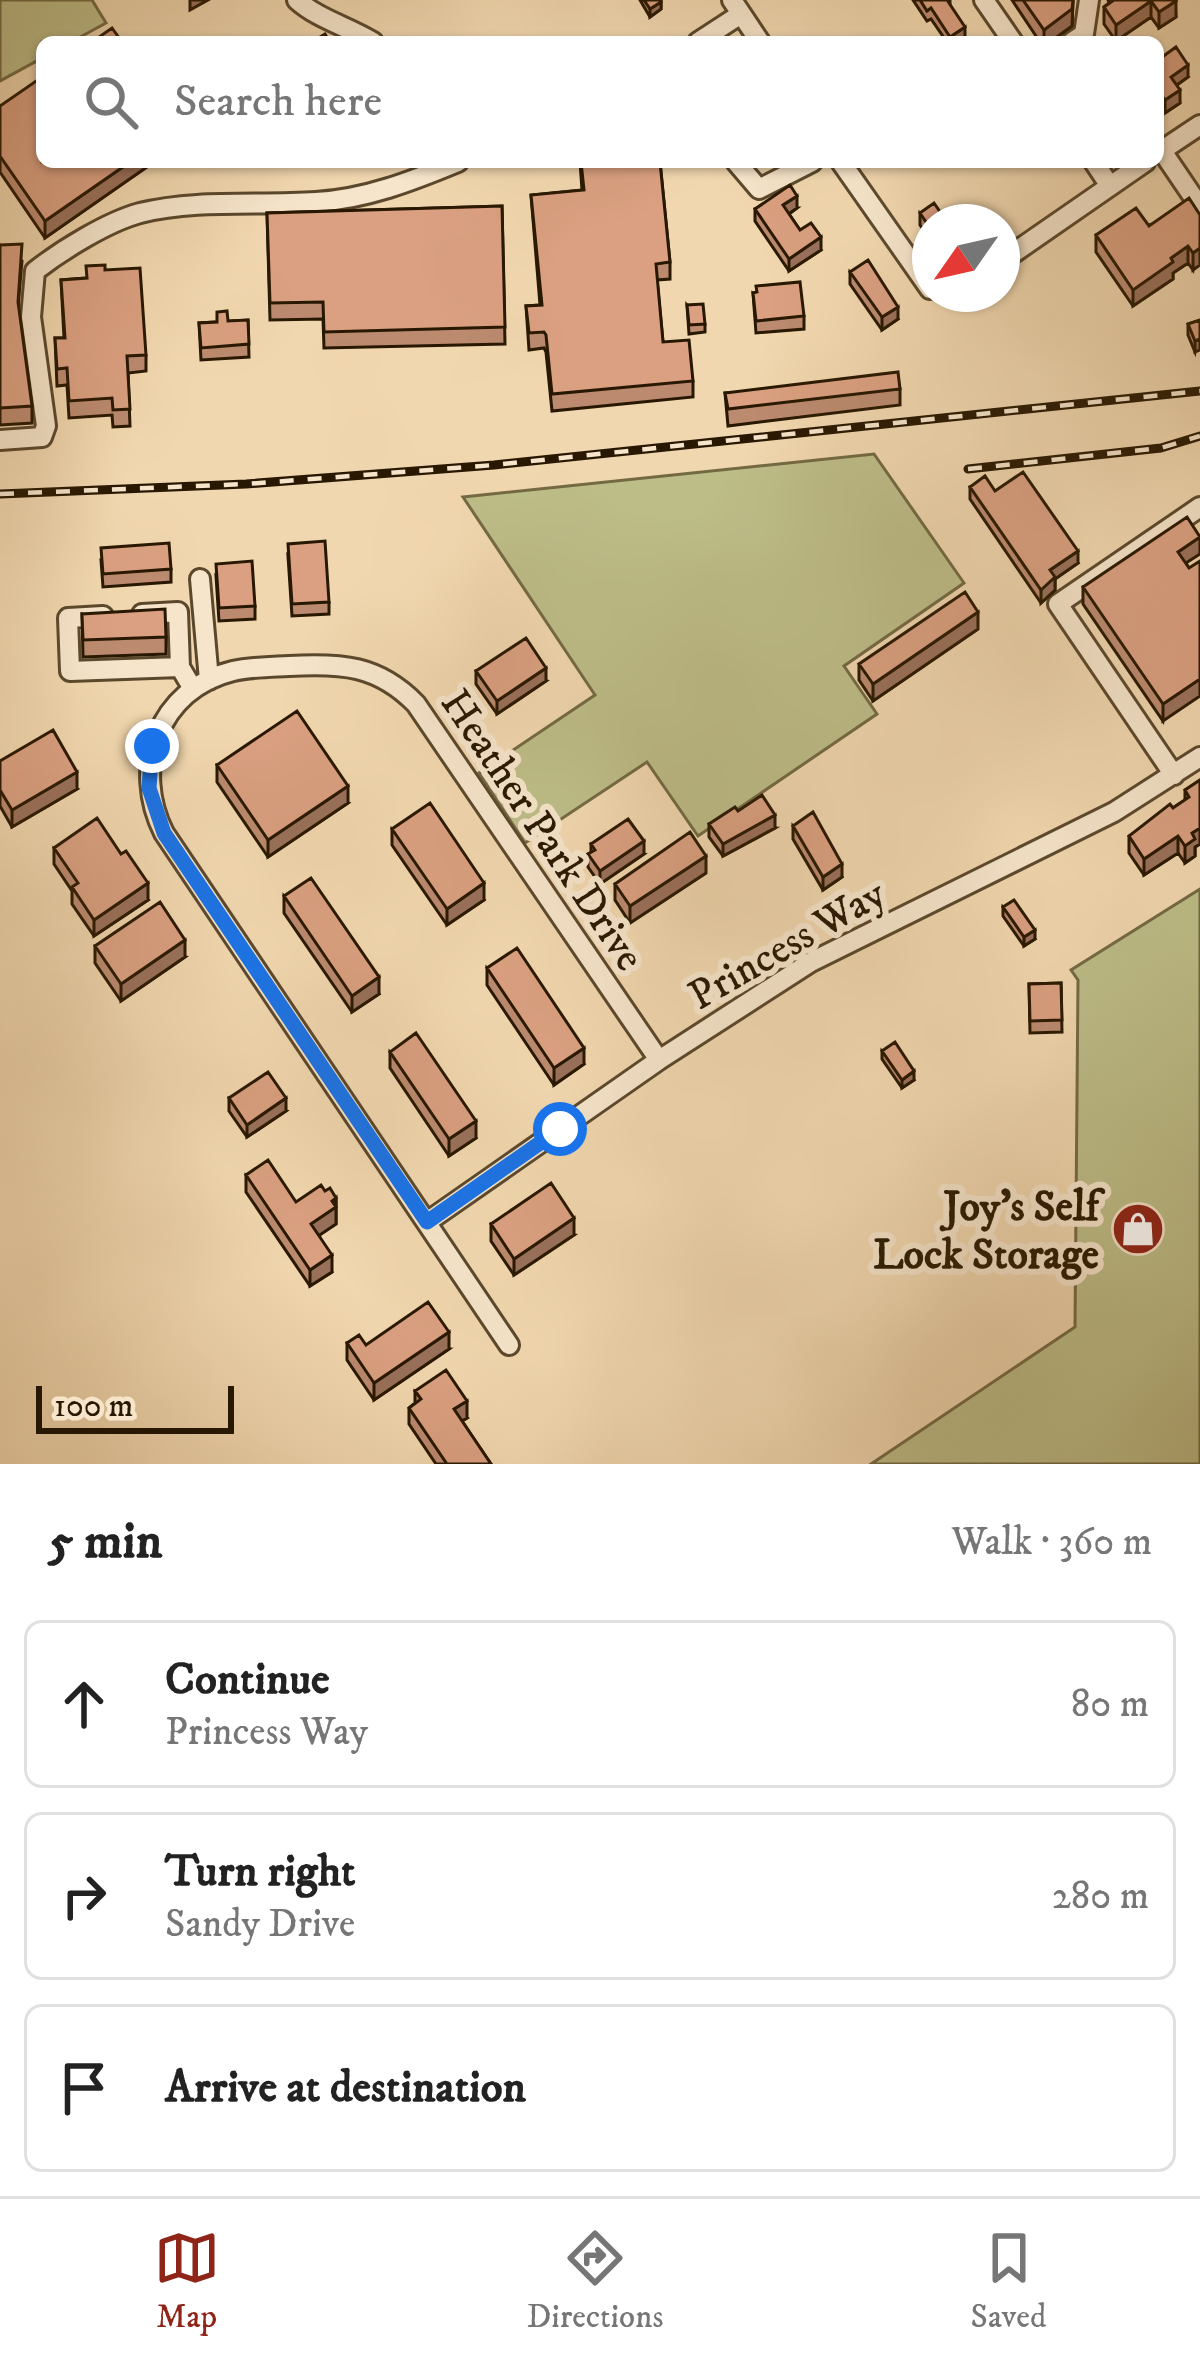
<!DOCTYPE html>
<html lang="en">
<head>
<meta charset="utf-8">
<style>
  :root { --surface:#fff; --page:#f2f2f2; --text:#222; --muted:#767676; --line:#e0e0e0; --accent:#8f2418 }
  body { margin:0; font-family:"IM FELL DW Pica",serif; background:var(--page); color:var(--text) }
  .compass { position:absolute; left:912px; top:204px; width:108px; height:108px; border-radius:50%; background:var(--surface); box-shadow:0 3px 9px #0004; rotate:236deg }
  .scale { position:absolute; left:36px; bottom:30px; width:198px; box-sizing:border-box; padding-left:12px; border:6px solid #291801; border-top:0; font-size:33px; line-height:42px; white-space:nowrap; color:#291801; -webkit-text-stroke:9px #f6e5cb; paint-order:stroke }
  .stop { position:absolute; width:36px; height:36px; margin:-27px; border:9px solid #1a73e8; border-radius:50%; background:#fff }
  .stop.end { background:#1a73e8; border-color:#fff; box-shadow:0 3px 12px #0008 }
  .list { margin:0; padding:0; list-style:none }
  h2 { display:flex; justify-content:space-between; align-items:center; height:156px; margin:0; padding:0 48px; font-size:51px }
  h2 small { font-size:39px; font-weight:400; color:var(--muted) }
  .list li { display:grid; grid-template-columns:78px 1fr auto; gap:36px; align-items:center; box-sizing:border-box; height:168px; margin:0 24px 24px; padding:0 24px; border:3px solid var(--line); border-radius:18px }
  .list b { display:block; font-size:45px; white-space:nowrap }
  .list p { margin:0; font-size:39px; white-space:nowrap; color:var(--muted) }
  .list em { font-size:39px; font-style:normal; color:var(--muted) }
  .icon { flex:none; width:66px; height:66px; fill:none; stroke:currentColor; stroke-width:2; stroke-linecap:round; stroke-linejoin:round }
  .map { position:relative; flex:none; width:1200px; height:1464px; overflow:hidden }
  .search { position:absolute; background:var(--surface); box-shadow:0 3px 9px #0004; left:36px; right:36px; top:36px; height:132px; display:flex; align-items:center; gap:30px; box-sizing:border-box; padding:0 42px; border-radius:18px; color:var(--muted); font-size:45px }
  .sheet { height:732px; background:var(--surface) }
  nav { display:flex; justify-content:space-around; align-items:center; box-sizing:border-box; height:168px; border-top:3px solid var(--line); background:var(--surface); font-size:33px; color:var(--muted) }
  nav a { display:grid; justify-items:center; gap:6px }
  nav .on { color:var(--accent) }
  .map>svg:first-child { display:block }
</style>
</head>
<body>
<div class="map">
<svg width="1200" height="1464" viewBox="0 0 1200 1464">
  <rect width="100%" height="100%" fill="#f1d7af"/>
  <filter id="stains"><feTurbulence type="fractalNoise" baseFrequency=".00167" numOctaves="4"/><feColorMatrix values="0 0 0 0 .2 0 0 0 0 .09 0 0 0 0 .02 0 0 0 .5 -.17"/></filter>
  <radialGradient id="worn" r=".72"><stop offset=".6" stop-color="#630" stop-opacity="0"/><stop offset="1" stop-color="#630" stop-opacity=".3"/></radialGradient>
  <path fill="#bdbd88" stroke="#736a44" stroke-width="3" d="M0,0H92L106,23L71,42H42V58L0,81Z
    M874,454L964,583L844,666L877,714L698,836L647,762L525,843L479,773L595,695L463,497Z
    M1200,889V1464H871L1075,1327L1078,980L1071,970Z"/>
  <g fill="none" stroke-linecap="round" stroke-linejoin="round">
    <g stroke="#5b482c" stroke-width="24">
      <path id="minor" d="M297,0C318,19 349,27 373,42
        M732,0L760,42
        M984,0L1013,42
        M698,42L741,14
        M1072,42L1084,34L1089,0
        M1162,151L1200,207
        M1158,153L1200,125
        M736,162L759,189L812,162
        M841,162L930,289
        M1094,162L1110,186
        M1002,261L1145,162
        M0,440L42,437L46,426L31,317L35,271C62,250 107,222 140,213C197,199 258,206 316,202C366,199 412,181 458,162
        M200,579L209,680
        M142,614L178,612L180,667
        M103,616L68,618L70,671L180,667L193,689
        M1174,775L1058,604L1200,507
        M427,1222L659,1060L811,962L1114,812L1200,757
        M509,1345L164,833C131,768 158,689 233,671C251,667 270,667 289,666C341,663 378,665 416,704L659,1060"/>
    </g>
    <use href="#minor" stroke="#f6e5cb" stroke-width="18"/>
    <g stroke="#291801" stroke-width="9">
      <path id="rail" d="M968,469L1161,448L1200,436
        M0,494L246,484L494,465L1200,391"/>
    </g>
    <use href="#rail" stroke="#f6e5cb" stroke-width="4.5" stroke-dasharray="14" stroke-linecap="butt"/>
  </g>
  <path fill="#bb8a6f" stroke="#291801" stroke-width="3" d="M640,0H661V9L650,17Z
    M913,0H950V5L965,38L959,42H947L931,19L927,21Z
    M1012,0H1073L1072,26L1050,42H1040Z
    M1108,0H1175L1176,17L1159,28L1151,17L1116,41L1104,24V7L1109,3Z
    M1158,60L1188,77L1177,85L1180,103L1165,113L1158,103Z
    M0,106L42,162H154L45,238L0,172Z
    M580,162H660L670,262V279L657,280L663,342L693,381V397L552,411L546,352L544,348L529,350L526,306L540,305L531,195L582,190Z
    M502,206L505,344L324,348L323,319L270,320L267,213Z
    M797,208L789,214L800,230L821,250L789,271L755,221V209Z
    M920,213L930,222V239L920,225Z
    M1200,215L1193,270L1188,263L1173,273V279L1133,306L1096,252V235Z
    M0,245L22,261L18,307L32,406V423L0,425Z
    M105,270L146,355V371L128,373L130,426L113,427L112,415L69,418L67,385L57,386L55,338H64L61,280L86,278Z
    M850,272L898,319L882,330L850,284Z
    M753,293L804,316V329L756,333Z
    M687,305L705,324V332L689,334Z
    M248,320L249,357L201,360L199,323Z
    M1200,320L1195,352L1188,335V324Z
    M900,389V405L728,426L725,393Z
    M970,487L995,491L1078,563L1055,579V590L1041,603L970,499Z
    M288,556L329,602V614L292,616Z
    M101,560L171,569V582L103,587Z
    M1186,563L1189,568L1163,721L1083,604V587Z
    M216,576L255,606V619L219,621Z
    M82,614L166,637V654L83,657Z
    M978,629L873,701L859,680V664Z
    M476,671L546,681L497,714L476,684Z
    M0,761L77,789L12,827L0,806Z
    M217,765L348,803L268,857L217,782Z
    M1200,780V844L1195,847V856L1185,863L1178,853L1144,875L1129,853V836L1185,800V790Z
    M709,824L775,828L723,856L709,837Z
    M793,826L842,877L823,890L793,839Z
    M392,829L484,900L447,925L392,845Z
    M591,844L644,854L600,884L588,867V854L591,852Z
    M54,848L148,900L94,936L72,904V891L54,864Z
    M706,873L630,923L615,900V884Z
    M284,896L379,994L352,1012L284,913Z
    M1003,907L1035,939L1024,946L1003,916Z
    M95,946L185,957L121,1001L95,963Z
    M487,968L584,1064L554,1085L487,985Z
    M1061,983L1062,1032L1030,1033L1029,984Z
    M882,1051L914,1080L902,1088L882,1059Z
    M390,1052L476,1138L449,1156L390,1068Z
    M229,1098L286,1111L247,1137L229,1111Z
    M246,1175L296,1202L325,1191L336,1198V1224L319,1235L332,1272L310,1286L246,1192Z
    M491,1224L574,1235L514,1275L491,1241Z
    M347,1343L366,1345L449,1349L374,1400L347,1360Z
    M415,1391L467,1418L462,1421L491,1464H436L409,1424V1408L415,1403Z"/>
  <path fill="#99705a" stroke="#291801" stroke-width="3" d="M190,0H208L190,10Z
    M1073,0L1072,26L1050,42H1044V30Z
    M1151,1V17L1116,41V25Z
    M1176,1V17L1159,28V12Z
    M661,2V9L650,17V9Z
    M965,27V38L959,42H950V37Z
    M1188,65V77L1171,89V77Z
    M1180,90V103L1165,113V100Z
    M130,162H154L45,238V221Z
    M797,196V208L783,218V205Z
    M821,237V250L789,271V259Z
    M1188,246V263L1173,273V279L1133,306V290L1171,258Z
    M1200,248V265L1193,270V253Z
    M898,307V319L882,330V317Z
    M1200,339V350L1195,352V341Z
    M1200,537V554L1178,568V552Z
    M1078,551V563L1055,579V590L1041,603V590L1050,570Z
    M978,612V629L873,701V684Z
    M546,668V681L497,714V701Z
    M1200,679V696L1163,721V704Z
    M77,772V789L12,827V810Z
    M348,786V803L268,857V840Z
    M775,815V828L723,856V844Z
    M1200,828V844L1195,847V856L1185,863V846L1192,833Z
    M1178,836V853L1144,875V859Z
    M644,841V854L600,884V871Z
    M706,856V873L630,923V906Z
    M842,864V877L823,890V877Z
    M148,883V900L94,936V920Z
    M484,883V900L447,925V909Z
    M1035,930V939L1024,946V937Z
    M185,940V957L121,1001V984Z
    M379,977V994L352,1012V996Z
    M584,1048V1064L554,1085V1068Z
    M914,1071V1080L902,1088V1080Z
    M286,1098V1111L247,1137V1125Z
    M476,1121V1138L449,1156V1139Z
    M336,1198V1224L311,1241V1224Z
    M574,1218V1235L514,1275V1259Z
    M332,1255V1272L310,1286V1270Z
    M449,1332V1349L374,1400V1383Z
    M467,1401V1418L454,1426V1409Z"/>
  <path fill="#daa081" stroke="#291801" stroke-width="3" d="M644,0H660L661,2L650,9Z
    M920,0H947L965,27L950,37L931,8L927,11Z
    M1023,0H1073L1072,9L1044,30Z
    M1114,0H1175L1176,1L1159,12L1151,1L1116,25L1104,7Z
    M112,28L122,42H92Z
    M325,34L330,42H312Z
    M1176,47L1188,65L1171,77L1180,90L1165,100L1158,90V60Z
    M42,77V162H130L45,221L0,156V106Z
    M581,162H660L670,262L656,264L663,342L689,340L693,381L552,394L546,335L544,332L529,333L526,306L542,305L531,195L584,190Z
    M790,185L797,196L783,205L800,230L811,223L821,237L789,259L755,209Z
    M1189,198L1200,215V248L1193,253L1188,246L1171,258L1173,262L1133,290L1096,235L1136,208L1149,226Z
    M934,203L947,222H930V228L920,213Z
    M502,206L505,327L324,332L323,302L270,303L267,213Z
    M983,215L988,222H972Z
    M22,244L18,302L32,406L0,408V245Z
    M868,260L898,307L882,317L850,272Z
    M105,265V270L140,268L146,355L127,356L130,409L113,410L112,398L69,401L67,368L57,369L55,338H65L61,280L87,278L86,266Z
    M800,282L804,316L756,321L753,293L757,292L756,286Z
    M703,304L705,324L689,325L687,305Z
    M227,311L228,321L248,320L249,344L201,348L199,323L217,322V312Z
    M1200,320V339L1195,341L1188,324Z
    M898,372L900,389L728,409L725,393Z
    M1023,472L1078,551L1050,570L1055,577L1041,590L970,487L985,476L995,491Z
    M1187,517L1200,537L1178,552L1189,568L1200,561V679L1163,704L1083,587Z
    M325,541L329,602L292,604L288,544Z
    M169,543L171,569L103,574L101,548Z
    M252,561L255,606L219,608L216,564Z
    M965,592L978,612L873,684L859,664Z
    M165,609L166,637L83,640L82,614Z
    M526,638L546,668L497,701L476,671Z
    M297,711L348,786L268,840L217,765Z
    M53,730L77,772L12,810L0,790V761Z
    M1200,780V828L1192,833L1195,839L1185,846L1178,836L1144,859L1129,836L1170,804L1173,808L1189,797L1185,790Z
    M762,795L775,815L723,844L709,824L735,807L738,811Z
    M430,803L484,883L447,909L392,829Z
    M813,812L842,864L823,877L793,826Z
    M97,818L121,854L126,851L148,883L94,920L72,887L78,883L54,848Z
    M628,819L644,841L600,871L588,854L595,850L591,844Z
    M690,832L706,856L630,906L615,884Z
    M311,878L379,977L352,996L284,896Z
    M1014,900L1035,930L1024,937L1003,907Z
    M160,902L185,940L121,984L95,946Z
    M517,948L584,1048L554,1068L487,968Z
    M1061,983L1062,1020L1030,1021L1029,984Z
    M416,1033L476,1121L449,1139L390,1052Z
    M895,1042L914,1071L902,1080L882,1051Z
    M268,1072L286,1098L247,1125L229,1098Z
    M268,1160L296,1202L321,1185L325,1191L330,1188L336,1198L332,1201L336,1207L311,1224L332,1255L310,1270L246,1175Z
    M551,1183L574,1218L514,1259L491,1224Z
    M428,1302L449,1332L374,1383L347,1343L359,1335L366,1345Z
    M446,1370L467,1401L454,1409L491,1464H447L409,1408L421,1399L415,1391Z"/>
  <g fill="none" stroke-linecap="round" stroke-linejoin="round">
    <path stroke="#1a73e8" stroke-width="15" d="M152,746L149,788L164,833L427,1222L560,1129"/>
  </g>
  <defs>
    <g id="shop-disc" transform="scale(2.7)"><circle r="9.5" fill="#8f2418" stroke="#f6e5cb"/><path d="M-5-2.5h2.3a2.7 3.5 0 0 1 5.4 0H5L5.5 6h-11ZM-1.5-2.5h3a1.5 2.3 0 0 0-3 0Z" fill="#fff"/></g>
  </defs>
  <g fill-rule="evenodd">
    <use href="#shop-disc" x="1138" y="1229"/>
  </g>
  <g text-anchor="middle" stroke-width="12" stroke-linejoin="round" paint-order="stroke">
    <g font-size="42" fill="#291801" stroke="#f6e5cb">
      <text transform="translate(544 829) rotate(56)" y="15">Heather Park Drive</text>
      <text transform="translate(786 943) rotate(-30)" y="15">Princess Way</text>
    </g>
    <g font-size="42" font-weight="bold" fill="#291801" stroke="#f6e5cb" text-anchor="end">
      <text x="1099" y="1220">Joy's Self<tspan x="1099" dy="48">Lock Storage</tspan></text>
    </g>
  </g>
  <rect width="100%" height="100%" filter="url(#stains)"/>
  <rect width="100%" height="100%" fill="url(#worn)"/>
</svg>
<svg class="compass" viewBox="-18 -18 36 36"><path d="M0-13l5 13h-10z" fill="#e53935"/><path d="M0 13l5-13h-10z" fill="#767676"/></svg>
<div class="scale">100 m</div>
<div class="stop" style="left:560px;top:1129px"></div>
<div class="stop end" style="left:152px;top:746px"></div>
<div class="search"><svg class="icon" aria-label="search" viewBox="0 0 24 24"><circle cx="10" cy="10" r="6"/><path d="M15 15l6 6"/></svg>Search here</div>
</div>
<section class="sheet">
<h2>5 min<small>Walk · 360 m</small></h2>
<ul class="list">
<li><svg class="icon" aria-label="ahead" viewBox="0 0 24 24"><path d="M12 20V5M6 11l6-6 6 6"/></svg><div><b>Continue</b><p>Princess Way</p></div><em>80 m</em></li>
<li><svg class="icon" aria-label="right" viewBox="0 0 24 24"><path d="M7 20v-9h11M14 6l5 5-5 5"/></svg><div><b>Turn right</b><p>Sandy Drive</p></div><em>280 m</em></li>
<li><svg class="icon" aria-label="arrive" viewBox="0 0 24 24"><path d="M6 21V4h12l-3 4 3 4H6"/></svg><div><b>Arrive at destination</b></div></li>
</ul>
</section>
<nav>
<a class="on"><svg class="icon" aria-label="map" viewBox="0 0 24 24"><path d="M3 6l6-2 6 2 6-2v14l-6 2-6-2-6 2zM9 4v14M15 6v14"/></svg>Map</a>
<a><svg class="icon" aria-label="directions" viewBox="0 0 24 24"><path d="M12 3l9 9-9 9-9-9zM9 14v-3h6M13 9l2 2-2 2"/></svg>Directions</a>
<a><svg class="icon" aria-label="saved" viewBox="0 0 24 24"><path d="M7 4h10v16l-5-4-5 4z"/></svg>Saved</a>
</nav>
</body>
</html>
